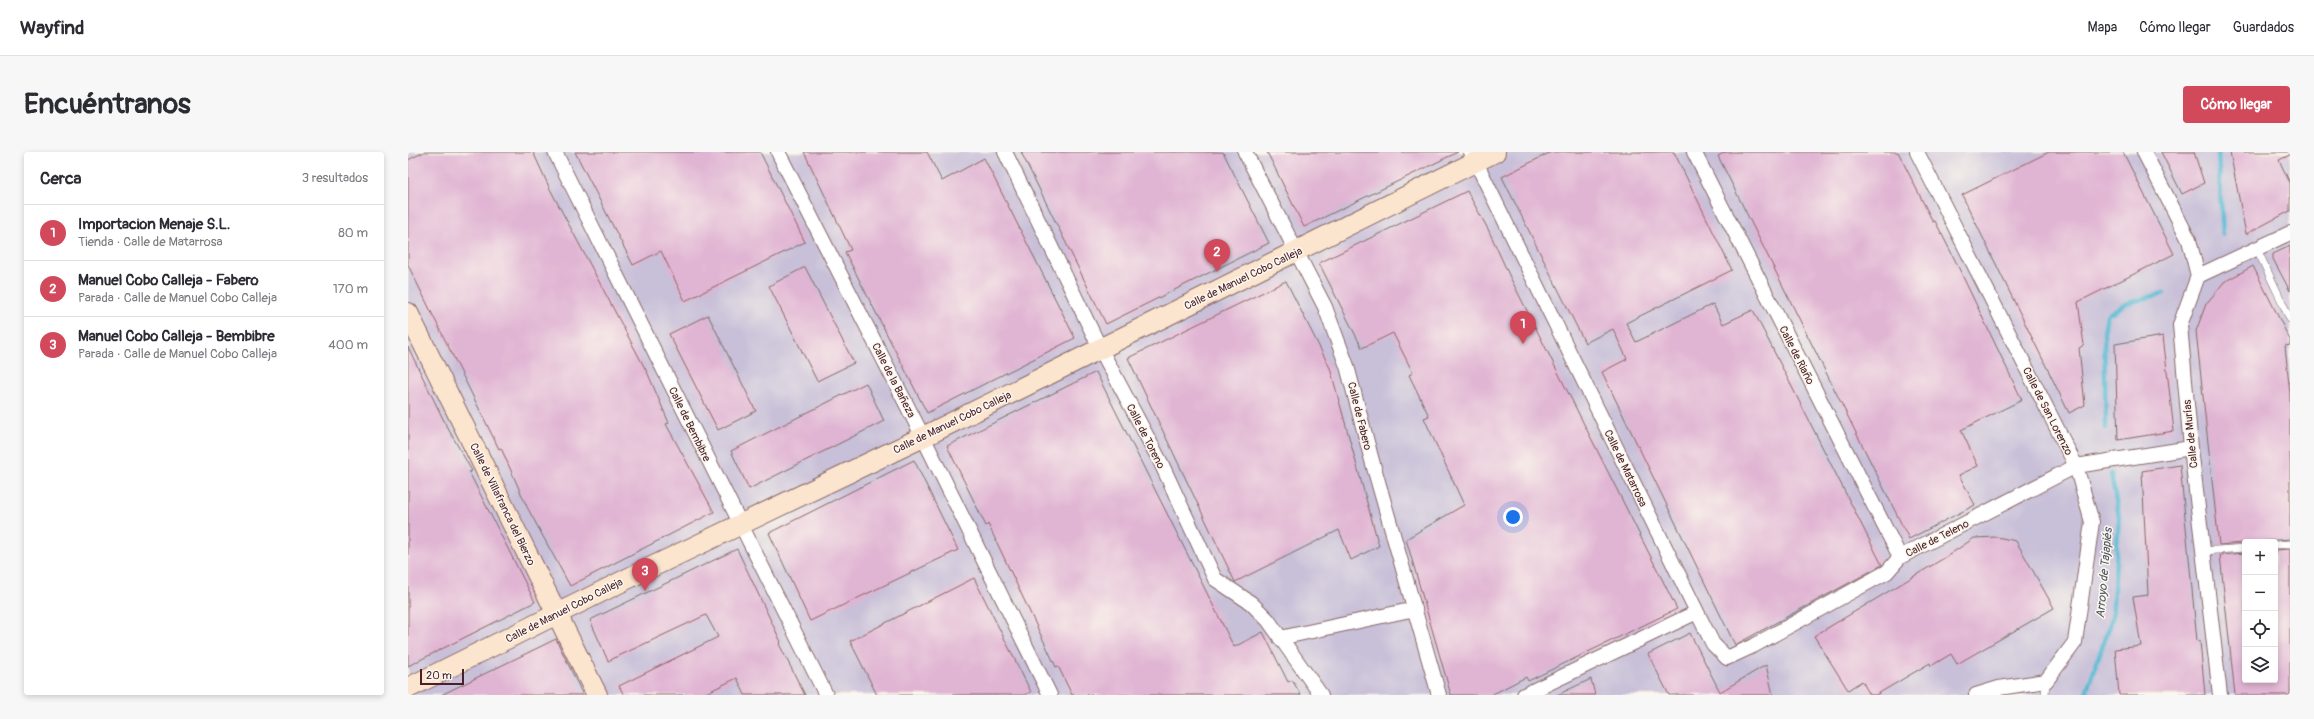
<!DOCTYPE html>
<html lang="es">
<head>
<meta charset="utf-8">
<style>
  :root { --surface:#fff; --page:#f7f7f7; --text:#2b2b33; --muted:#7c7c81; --line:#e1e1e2; --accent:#d1495b }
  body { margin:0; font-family:Pangolin,sans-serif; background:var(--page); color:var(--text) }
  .controls { position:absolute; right:12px; bottom:12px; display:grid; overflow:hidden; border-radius:4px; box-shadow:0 2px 6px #0003 }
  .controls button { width:36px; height:36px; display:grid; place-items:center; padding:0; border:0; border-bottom:1px solid var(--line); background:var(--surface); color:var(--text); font:20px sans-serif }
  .scale { position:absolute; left:12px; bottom:10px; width:44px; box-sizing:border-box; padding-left:4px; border:2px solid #4a1f2b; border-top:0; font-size:11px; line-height:14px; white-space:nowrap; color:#4a1f2b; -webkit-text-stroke:3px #fbf7ec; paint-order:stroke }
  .you { position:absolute; left:1105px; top:365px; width:14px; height:14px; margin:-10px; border:3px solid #fff; border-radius:50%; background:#1a73e8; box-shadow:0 0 0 6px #1a73e833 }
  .badge { display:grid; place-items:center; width:26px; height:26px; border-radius:50%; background:var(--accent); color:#fff; font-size:13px; font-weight:700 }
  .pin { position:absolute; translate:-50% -33px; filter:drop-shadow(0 1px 2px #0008) }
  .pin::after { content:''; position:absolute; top:21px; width:14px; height:12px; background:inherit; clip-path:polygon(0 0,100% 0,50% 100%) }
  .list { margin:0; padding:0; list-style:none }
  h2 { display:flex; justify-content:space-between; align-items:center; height:52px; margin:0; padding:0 16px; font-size:17px }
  h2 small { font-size:13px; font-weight:400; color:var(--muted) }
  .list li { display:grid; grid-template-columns:26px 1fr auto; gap:12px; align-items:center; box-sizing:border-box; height:56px; padding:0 16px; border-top:1px solid var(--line) }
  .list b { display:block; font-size:15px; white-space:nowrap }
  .list p { margin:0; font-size:13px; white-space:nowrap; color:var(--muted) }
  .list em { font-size:13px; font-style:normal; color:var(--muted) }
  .icon { flex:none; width:22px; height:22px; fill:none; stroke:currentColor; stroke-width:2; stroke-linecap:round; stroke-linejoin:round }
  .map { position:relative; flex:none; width:1882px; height:543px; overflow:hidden; border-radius:4px }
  header { display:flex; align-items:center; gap:24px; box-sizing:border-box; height:56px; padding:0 20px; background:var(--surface); border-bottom:1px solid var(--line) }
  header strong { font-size:19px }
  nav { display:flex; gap:22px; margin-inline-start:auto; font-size:14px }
  .intro { display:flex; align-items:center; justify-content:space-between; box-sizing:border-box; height:96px; padding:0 24px }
  h1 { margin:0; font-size:28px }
  .button { padding:10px 18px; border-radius:4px; background:var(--accent); color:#fff; font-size:14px; font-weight:700 }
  main { display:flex; gap:24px; padding:0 24px }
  aside { flex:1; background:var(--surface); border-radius:4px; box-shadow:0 2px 6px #0003 }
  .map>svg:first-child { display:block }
</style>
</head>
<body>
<header>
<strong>Wayfind</strong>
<nav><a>Mapa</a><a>Cómo llegar</a><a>Guardados</a></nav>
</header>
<div class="intro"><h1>Encuéntranos</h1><a class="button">Cómo llegar</a></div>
<main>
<aside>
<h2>Cerca<small>3 resultados</small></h2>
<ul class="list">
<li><span class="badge">1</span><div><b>Importacion Menaje S.L.</b><p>Tienda · Calle de Matarrosa</p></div><em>80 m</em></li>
<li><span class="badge">2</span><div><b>Manuel Cobo Calleja - Fabero</b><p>Parada · Calle de Manuel Cobo Calleja</p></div><em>170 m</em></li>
<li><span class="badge">3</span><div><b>Manuel Cobo Calleja - Bembibre</b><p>Parada · Calle de Manuel Cobo Calleja</p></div><em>400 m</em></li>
</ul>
</aside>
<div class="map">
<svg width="1882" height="543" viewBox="0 0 1882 543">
  <rect width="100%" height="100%" fill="#fbf7ec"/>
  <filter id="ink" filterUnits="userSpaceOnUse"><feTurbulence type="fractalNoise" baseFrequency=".025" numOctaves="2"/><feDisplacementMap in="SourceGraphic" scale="8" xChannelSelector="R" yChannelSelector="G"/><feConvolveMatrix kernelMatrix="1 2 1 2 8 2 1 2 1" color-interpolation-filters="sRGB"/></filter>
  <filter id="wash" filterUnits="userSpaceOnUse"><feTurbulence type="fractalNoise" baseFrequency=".012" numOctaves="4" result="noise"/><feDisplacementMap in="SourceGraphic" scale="16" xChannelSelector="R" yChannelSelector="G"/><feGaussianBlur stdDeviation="0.9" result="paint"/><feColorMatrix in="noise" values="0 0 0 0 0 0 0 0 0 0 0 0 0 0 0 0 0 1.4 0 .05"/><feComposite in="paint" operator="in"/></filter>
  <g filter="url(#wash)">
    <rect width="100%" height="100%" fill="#f4edd7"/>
    <path fill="#c8bfd8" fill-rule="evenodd" d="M0,0H1882V543H0ZM1837,390H1867V528H1837Z"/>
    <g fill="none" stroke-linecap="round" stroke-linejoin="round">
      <path stroke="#54b9d2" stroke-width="4.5" d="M1810,0L1815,83
        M1698,276L1696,180L1699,163L1717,152L1756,141
        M1677,543L1704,467L1711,365L1703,322"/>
    </g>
    <g id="blocks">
      <path fill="#e0b4d3" d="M16,0H125L142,37L240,222L261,271L258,272L306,360L162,434L119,355L93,296L91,297L0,113V8Z
        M167,0H352L397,90L277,149L253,99L225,113Z
        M396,0H519L534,29L576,6L667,186L519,261L437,100L443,98Z
        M613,0H815L861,91L698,172Z
        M859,0H1050L896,75Z
        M1143,0H1266L1324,118L1218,171L1228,190L1305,152L1315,172L1345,158L1474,413L1327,493L1194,220L1219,207L1205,177L1177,191L1094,25Z
        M1317,0H1490L1525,70L1527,69L1546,106L1614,248L1553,278L1570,314L1551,323L1567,353L1501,387L1310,4Z
        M1641,0H1715L1766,102L1670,150L1676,193L1671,196L1677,253L1661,261L1554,43Z
        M1753,0H1786L1796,31L1774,42Z
        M1822,0H1882V3L1871,8L1882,31V59L1838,82Z
        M1059,39L1080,77L1101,123L1269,457L1120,529L1118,525L1083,543H1043L998,387L1056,353L1016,266L1021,264L1001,223L1005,221L985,181L954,196L911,111Z
        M1882,94V139L1865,107V102Z
        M1845,114L1882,188V193L1877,194L1882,242V387L1811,393L1788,179L1798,152L1816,130Z
        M397,115L446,211L409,229L361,134Z
        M878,129L922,216L971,394L943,408L931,378L827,430L720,206Z
        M300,163L348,259L310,278L261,182Z
        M1755,184L1766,279L1710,288L1707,192Z
        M0,195L38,273L64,319L61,320L127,450L0,514Z
        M688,220L826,495L855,480L880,530L884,528L893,543H664L650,514L648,515L580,372L578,374L539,294Z
        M458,231L476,269L341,337L323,299Z
        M506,308L550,398L402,469L361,381Z
        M1772,313L1789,489H1792L1797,543H1711L1707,497L1733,494L1725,445L1740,443L1734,319Z
        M1589,385L1608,389L1646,456L1549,512L1543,502L1523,514L1522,511L1468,543H1462L1454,529L1440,538L1406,484L1538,405L1566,386Z
        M329,397L373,490L371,492L397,543H337L329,526L294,543H216L211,534L310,485L298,463L200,509L182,468Z
        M1882,397V543H1827L1812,403L1837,401V528H1867V398Z
        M566,426L623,540L616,543H469L442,489Z
        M1282,481L1312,540L1358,513L1365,543H1261L1240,502Z
        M148,487L175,543H33Z
        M1183,527L1187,543H1149Z"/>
    </g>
  </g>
  <g filter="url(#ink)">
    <use href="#blocks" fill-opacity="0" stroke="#866767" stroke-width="1"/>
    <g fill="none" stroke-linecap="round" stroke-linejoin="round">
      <g stroke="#866767" stroke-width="8">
        <path id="lane" d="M1849,97L1882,167
          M1867,393L1882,392
          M1795,399L1837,396
          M1637,543L1638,529"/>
      </g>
      <g stroke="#866767" stroke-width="16">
        <path id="street" d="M147,0L418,543
          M370,0L515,285L642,543
          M597,0L692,196L753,311L807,427L843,451L860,468L913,543
          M837,0L917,155L939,214L963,305L1031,543
          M1063,0L1289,460L1305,492L1319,506L1345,494L1479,420L1492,405L1668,314L1783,296
          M1286,0L1492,405
          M1509,0L1668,314L1684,370L1667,490L1638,529L1591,536L1568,543
          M1736,0L1781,88L1790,124
          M872,486L1007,457
          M1116,543L1289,460
          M1812,543L1783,296L1772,173L1790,124L1882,81"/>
      </g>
      <g stroke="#866767" stroke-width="22">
        <path id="secondary" d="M0,161L189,543
          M0,536L227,423L515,285L1087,0"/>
      </g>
      <use href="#lane" stroke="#fff" stroke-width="7"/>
      <use href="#street" stroke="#fff" stroke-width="14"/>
      <use href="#secondary" stroke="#fce5cf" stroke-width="20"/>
    </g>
  </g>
  <g text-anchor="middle" stroke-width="3" stroke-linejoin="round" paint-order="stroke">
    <g font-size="11" fill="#4a1f2b" stroke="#fbf7ec">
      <text transform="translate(835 126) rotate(-26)" y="4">Calle de Manuel Cobo Calleja</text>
      <text transform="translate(1389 203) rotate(63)" y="4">Calle de Riaño</text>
      <text transform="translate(486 228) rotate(63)" y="4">Calle de la Bañeza</text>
      <text transform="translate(1640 259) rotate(63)" y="4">Calle de San Lorenzo</text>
      <text transform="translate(952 264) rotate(76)" y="4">Calle de Fabero</text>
      <text transform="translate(544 270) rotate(-26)" y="4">Calle de Manuel Cobo Calleja</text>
      <text transform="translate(282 272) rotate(64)" y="4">Calle de Bembibre</text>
      <text transform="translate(1782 282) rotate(-96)" y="4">Calle de Murías</text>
      <text transform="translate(738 284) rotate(63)" y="4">Calle de Toreno</text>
      <text transform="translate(1218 316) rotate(64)" y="4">Calle de Matarrosa</text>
      <text transform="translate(95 352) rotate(64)" y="4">Calle de Villafranca del Bierzo</text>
      <text transform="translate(1529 386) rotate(-27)" y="4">Calle de Teleno</text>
      <text transform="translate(156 458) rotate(-27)" y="4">Calle de Manuel Cobo Calleja</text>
    </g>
    <g font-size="12" font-style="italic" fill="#4e5565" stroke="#fbf7ec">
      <text transform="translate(1696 421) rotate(-85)" y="4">Arroyo de Tajapiés</text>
    </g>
  </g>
</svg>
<div class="controls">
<button>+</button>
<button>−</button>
<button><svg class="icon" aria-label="locate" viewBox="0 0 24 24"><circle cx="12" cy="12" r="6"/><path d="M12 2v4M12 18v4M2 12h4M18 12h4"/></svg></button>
<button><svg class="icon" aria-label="layers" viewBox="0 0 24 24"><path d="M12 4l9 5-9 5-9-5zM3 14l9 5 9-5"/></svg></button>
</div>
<div class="scale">20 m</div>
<div class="you"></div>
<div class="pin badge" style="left:1115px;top:192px">1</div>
<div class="pin badge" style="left:809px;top:120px">2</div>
<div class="pin badge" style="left:237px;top:439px">3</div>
</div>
</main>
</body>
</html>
